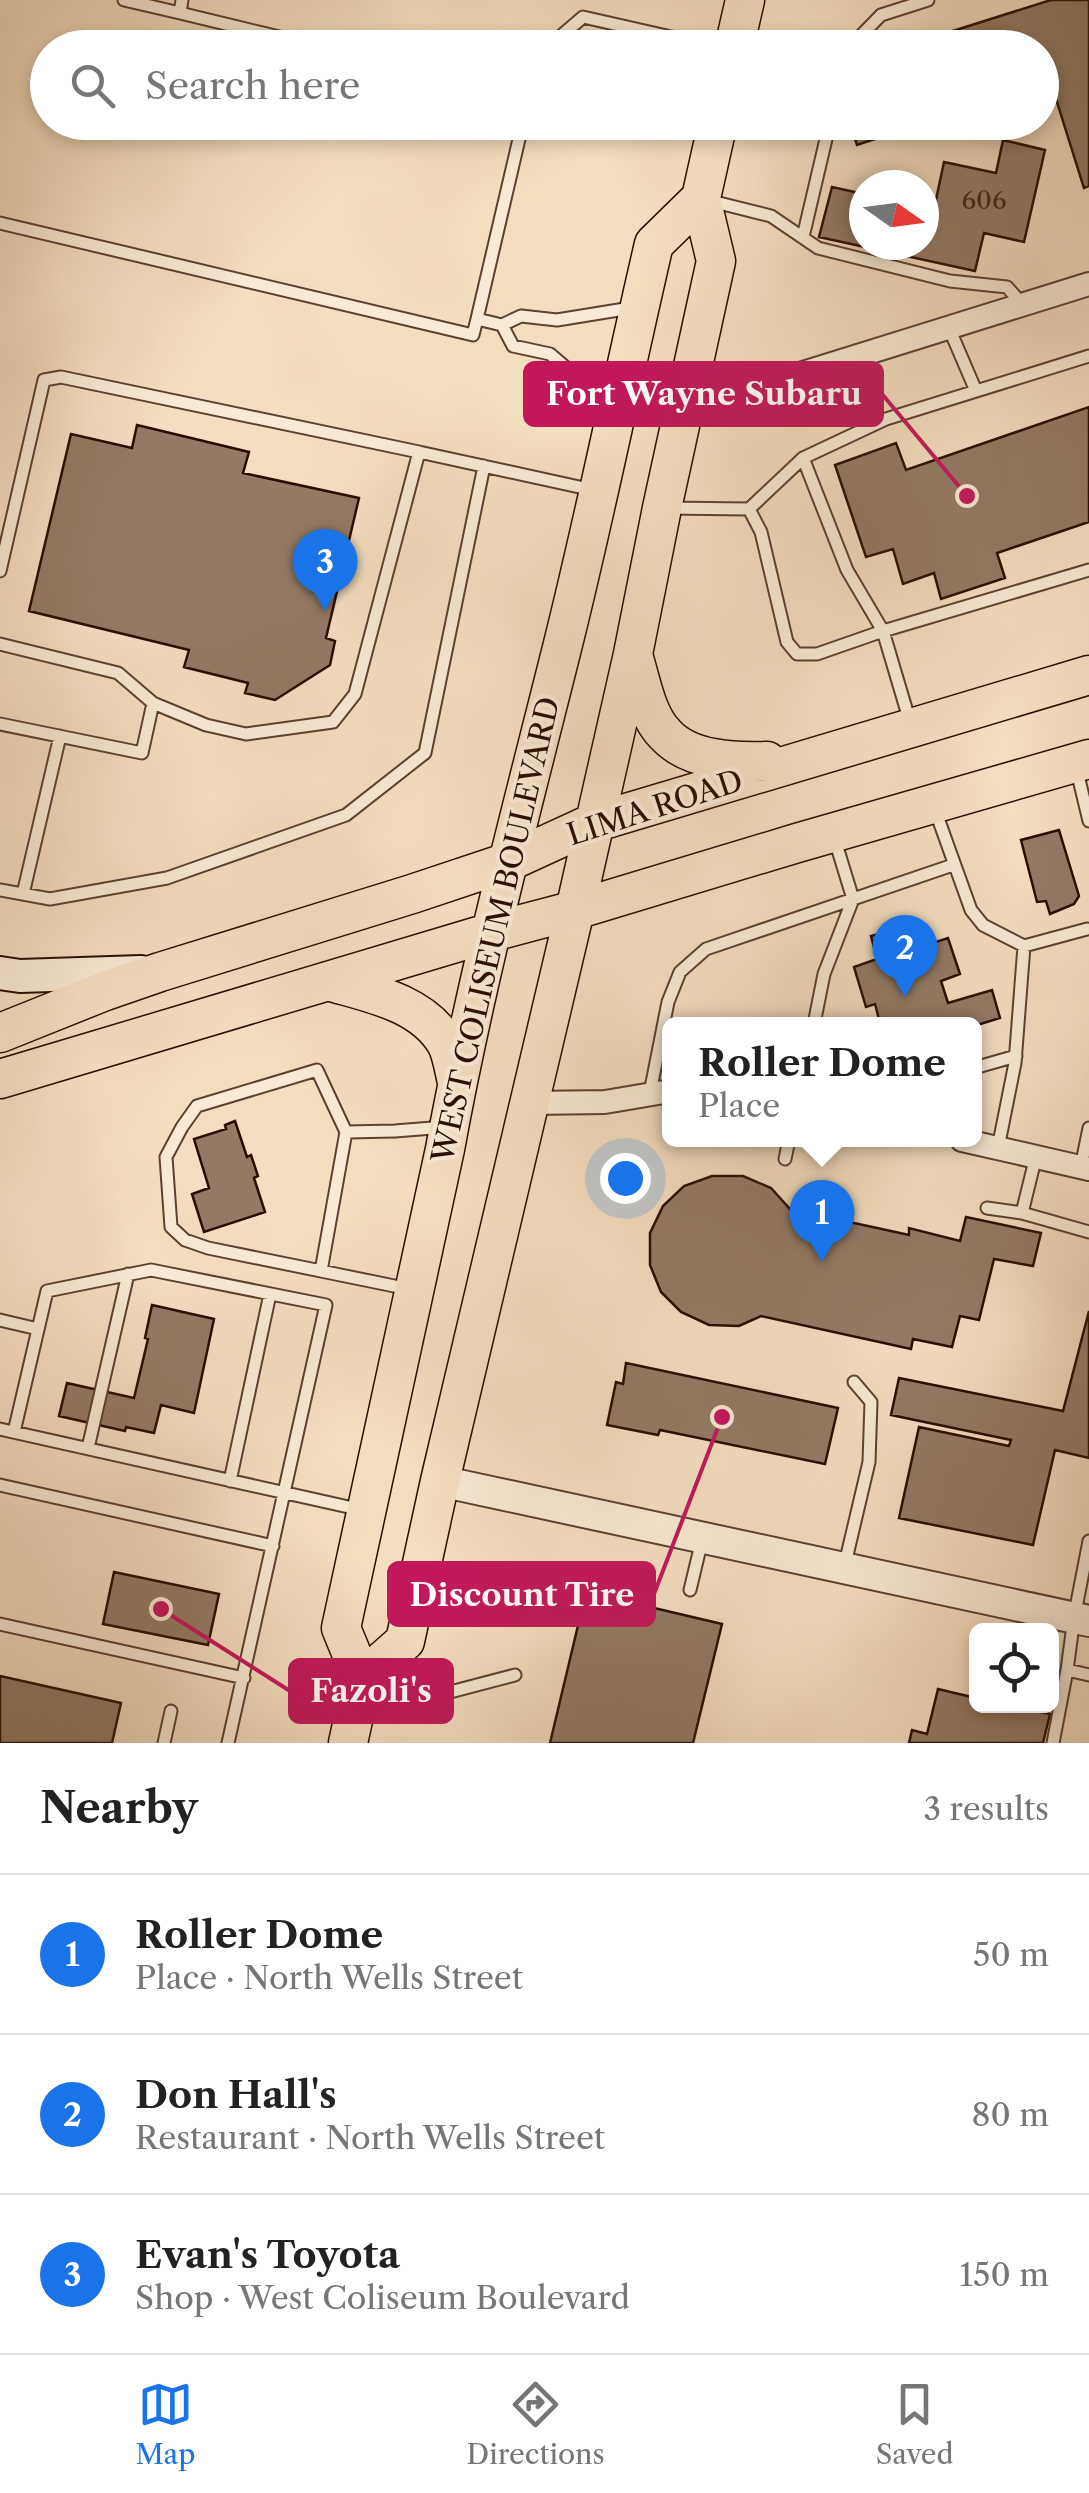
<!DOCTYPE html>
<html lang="en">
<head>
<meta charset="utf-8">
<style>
  :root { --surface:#fff; --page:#f2f2f2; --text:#222; --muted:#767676; --line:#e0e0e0; --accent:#1a73e8 }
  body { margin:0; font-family:"Libre Caslon Text",serif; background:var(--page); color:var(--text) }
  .controls { position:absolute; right:30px; bottom:30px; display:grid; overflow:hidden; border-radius:15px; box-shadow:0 5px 15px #0003 }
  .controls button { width:90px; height:90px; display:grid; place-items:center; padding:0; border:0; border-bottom:2px solid var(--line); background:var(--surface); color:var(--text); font:50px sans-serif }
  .compass { position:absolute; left:849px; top:170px; width:90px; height:90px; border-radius:50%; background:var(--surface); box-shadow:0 5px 15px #0003; rotate:104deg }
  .you { position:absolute; left:625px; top:1178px; width:35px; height:35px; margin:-25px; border:8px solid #fff; border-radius:50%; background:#1a73e8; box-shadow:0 0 0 15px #1a73e833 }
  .badge { display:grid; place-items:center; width:65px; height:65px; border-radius:50%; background:var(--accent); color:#fff; font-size:32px; font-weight:700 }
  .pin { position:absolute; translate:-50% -82px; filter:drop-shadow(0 2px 5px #0008) }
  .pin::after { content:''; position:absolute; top:52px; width:35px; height:30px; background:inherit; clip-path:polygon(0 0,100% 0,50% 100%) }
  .popup { position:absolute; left:662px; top:1017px; width:320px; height:130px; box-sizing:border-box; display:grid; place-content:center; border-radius:15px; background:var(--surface); filter:drop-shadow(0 2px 8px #0005); font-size:32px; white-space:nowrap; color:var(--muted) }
  .popup b { font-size:38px; color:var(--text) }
  .popup::after { content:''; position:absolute; left:50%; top:100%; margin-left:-20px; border:20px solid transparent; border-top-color:var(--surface) }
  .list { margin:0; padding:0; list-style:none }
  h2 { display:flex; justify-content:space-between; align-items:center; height:130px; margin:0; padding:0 40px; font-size:42px }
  h2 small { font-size:32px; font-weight:400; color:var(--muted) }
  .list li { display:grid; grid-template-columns:65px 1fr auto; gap:30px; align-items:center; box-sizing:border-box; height:160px; padding:0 40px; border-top:2px solid var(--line) }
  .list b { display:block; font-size:38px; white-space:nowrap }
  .list p { margin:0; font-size:32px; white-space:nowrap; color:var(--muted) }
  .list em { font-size:32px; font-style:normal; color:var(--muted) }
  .icon { flex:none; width:55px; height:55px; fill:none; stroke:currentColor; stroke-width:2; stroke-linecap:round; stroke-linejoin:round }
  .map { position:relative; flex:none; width:1089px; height:1743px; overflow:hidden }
  .search { position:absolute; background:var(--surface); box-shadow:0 5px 15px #0003; left:30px; right:30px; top:30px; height:110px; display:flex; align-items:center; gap:25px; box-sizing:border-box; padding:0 35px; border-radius:55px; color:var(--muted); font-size:38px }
  .sheet { height:610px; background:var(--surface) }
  nav { display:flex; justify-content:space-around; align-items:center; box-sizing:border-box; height:140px; border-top:2px solid var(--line); background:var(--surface); font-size:28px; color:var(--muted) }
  nav a { display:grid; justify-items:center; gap:5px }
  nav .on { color:var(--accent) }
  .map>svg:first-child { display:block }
</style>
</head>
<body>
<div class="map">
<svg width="1089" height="1743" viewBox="0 0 1089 1743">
  <rect width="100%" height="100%" fill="#f4dec0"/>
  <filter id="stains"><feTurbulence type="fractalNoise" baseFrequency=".002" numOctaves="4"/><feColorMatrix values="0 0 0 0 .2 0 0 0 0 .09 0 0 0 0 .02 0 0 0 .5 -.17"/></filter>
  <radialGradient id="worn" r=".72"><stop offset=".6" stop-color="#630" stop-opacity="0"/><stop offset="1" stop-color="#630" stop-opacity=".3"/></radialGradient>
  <path fill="#937a65" stroke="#290d02" stroke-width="2.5" d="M1051,0H1089V186L1084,188L1051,83L1042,86V48H899Z
    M849,122H927L857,145Z
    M1003,140L1045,150L1024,242L984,233L975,271L819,237L832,187L864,194V245H924V207L934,209L944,162L996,173Z
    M1089,407V522L997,553L1005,578L941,599L934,573L903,584L893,549L866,557L835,465L896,443L906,470Z
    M137,425L249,452L243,473L359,498L326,638L335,641L330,665L275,700L245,693L248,683L184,667L189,650L29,611L71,434L132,448Z
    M1059,830L1079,896L1074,904L1050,914L1046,901L1037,902L1021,840Z
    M908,925L914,945L929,940L930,944L948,938L960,974L941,981L948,1003L992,990L1000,1018L974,1026V1024H875L880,1023L875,1004L866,1007L854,967L877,959L871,936Z
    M235,1121L247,1157L251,1155L258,1176L254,1178L265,1212L204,1232L192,1194L209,1188L194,1139L226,1129L225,1125Z
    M712,1176H743L771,1188L790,1209L909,1235V1228L960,1241L966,1217L1041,1233L1033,1266L994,1259L979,1320L960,1316L952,1347L913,1339L911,1349L761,1316L739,1326L709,1325L681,1312L661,1292L650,1265V1233L663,1206L684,1186Z
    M152,1305L214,1319L194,1413L161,1405L154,1433L126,1427L125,1431L59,1416L67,1383L134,1398L148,1339L145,1338Z
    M1089,1311V1458L1055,1450L1033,1545L899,1518L919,1427L1009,1446L1011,1440L891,1415L899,1378L1063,1411Z
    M626,1363L838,1408L825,1464L660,1430L658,1435L607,1425L616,1382L623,1384Z
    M114,1572L219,1594L208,1645L103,1624Z
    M586,1592L722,1624L693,1743H550Z
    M0,1676L121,1703L112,1743H0Z
    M938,1689L976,1698V1706H1012L1050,1714L1043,1743H909L912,1730L927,1734Z"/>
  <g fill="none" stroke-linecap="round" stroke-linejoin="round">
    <g stroke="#5c4132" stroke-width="15">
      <path id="service" d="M124,0L180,13L182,0
        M180,13L325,48
        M547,48L583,17L720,48
        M849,48L881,15L928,0
        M711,201L771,216L818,248L950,281L1007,287L1023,305
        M0,223L473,335L477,319L502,325
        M803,237L830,122
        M477,319L523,122
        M949,328L976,391
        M610,405L550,354L513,346L502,325L521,316L557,320L631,308
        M803,458L847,570L883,631L910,722
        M666,508L749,509L803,458L886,419L1089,356
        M749,509L761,532L787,642L797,654H817L883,631L1089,570
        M0,571L44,380L61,377L419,452
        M0,644L118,673L153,703L206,725L246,734L333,722L355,694L419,452L593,490
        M0,724L142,753L153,703
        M1076,767L1089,821
        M934,807L971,910L983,925L1024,946L1087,929
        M0,890L50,899L167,878L346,815L425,753L484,466
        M23,894L60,736
        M814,1024L824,974L853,899L834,837
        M974,1068L1016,1056
        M650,1093L668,1002L680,972L706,949L953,865
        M346,1132L321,1271L409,1289
        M998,1148L1015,1063L1024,946
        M1036,1156L1022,1213L1089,1232
        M785,1159L789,1140
        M1081,1167L1089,1128
        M987,1208L1022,1213
        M321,1271L208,1248L185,1240L171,1227L166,1157L182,1127L197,1106L317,1070L346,1132L395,1131L445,1127
        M0,1320L38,1329
        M0,1429L362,1510
        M14,1432L47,1291L151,1270L326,1305L228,1743
        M88,1448L128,1274
        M230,1481L270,1294
        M0,1485L273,1546
        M1089,1541L1074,1618L1067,1670L1089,1675
        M844,1568L869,1462L871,1402L854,1382
        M690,1590L702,1540
        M0,1624L244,1678
        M371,1681L435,1696L515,1675
        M164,1743L171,1711
        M1053,1743L1067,1670"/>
    </g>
    <g stroke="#5c4132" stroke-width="26">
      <path id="minor" d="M686,396L771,383L1089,284
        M530,1103L605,1102L670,1091
        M962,1140L1089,1169"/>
    </g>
    <g stroke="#5c4132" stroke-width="34">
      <path id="tertiary" d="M440,1481L1089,1621"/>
    </g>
    <g stroke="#290d02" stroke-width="36">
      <path id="secondary" d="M0,973L20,976L141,972"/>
    </g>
    <g stroke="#290d02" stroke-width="41">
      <path id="trunk" d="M734,48L745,0
        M633,655C641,680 646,715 665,734C689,761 734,762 767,761
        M328,981C369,993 422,1002 446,1043C452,1054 454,1070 457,1082
        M0,1033L105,991L160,972L412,894L508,862L593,823L1089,675
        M0,1079L492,932L575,910L797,843L1089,759
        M362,1679L405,1641L440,1481L575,910L633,654L662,508L716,261L701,198L718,122
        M348,1743L362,1679L341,1628L445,1149C476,979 521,812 563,644C596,512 623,377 654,244L701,198"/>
    </g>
    <use href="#service" stroke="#f8ead6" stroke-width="11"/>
    <use href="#minor" stroke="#f8ead6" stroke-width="22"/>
    <use href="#tertiary" stroke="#f8ead6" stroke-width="30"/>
    <use href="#secondary" stroke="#f8ead6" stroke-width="32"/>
    <use href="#trunk" stroke="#f4dec0" stroke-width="38"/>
  </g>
  <g text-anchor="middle" stroke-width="8" stroke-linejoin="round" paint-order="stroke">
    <g font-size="25" fill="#44281b">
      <text x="984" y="209">606</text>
    </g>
    <g font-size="30" fill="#290d02" stroke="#f8ead6">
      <text transform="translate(655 808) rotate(-18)" y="10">LIMA ROAD</text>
      <text transform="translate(496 930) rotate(-77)" y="10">WEST COLISEUM BOULEVARD</text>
    </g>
  </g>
  <path fill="none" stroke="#c2185b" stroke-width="4" d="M967 496L882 394M722 1417L654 1594M161 1609L290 1691"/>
  <g fill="#c2185b" stroke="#f8ead6" stroke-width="4">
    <circle cx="967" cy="496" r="10"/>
    <circle cx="722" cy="1417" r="10"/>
    <circle cx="161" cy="1609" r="10"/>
  </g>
  <g fill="#c2185b" stroke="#c2185b" stroke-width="4">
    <rect x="525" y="363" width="357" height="62" rx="10"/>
    <rect x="389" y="1563" width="265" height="62" rx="10"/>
    <rect x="290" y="1660" width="162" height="62" rx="10"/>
  </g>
  <g font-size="32" text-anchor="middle" font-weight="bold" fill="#fff">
    <text x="704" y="405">Fort Wayne Subaru</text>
    <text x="522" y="1606">Discount Tire</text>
    <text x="371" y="1702">Fazoli's</text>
  </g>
  <rect width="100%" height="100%" filter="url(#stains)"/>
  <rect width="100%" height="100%" fill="url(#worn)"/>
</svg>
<div class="controls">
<button><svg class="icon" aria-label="locate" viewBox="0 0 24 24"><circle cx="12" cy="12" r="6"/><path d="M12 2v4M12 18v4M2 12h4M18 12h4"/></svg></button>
</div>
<svg class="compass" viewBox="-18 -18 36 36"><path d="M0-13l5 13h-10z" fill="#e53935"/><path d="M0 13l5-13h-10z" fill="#767676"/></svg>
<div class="you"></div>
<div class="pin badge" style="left:822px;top:1262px">1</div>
<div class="popup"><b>Roller Dome</b>Place</div>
<div class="pin badge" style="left:905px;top:997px">2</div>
<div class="pin badge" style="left:325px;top:611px">3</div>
<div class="search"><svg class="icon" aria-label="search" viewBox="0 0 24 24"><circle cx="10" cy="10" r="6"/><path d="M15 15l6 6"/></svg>Search here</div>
</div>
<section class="sheet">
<h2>Nearby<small>3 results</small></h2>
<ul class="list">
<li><span class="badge">1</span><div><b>Roller Dome</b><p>Place · North Wells Street</p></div><em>50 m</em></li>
<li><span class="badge">2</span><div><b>Don Hall's</b><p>Restaurant · North Wells Street</p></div><em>80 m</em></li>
<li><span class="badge">3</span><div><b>Evan's Toyota</b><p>Shop · West Coliseum Boulevard</p></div><em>150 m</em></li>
</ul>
</section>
<nav>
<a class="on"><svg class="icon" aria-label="map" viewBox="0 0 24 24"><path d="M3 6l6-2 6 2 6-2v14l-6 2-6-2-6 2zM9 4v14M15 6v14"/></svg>Map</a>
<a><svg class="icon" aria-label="directions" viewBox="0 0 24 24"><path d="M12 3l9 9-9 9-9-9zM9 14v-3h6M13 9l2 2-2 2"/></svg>Directions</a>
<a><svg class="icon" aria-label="saved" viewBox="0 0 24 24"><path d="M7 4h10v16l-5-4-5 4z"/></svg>Saved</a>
</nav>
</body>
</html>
